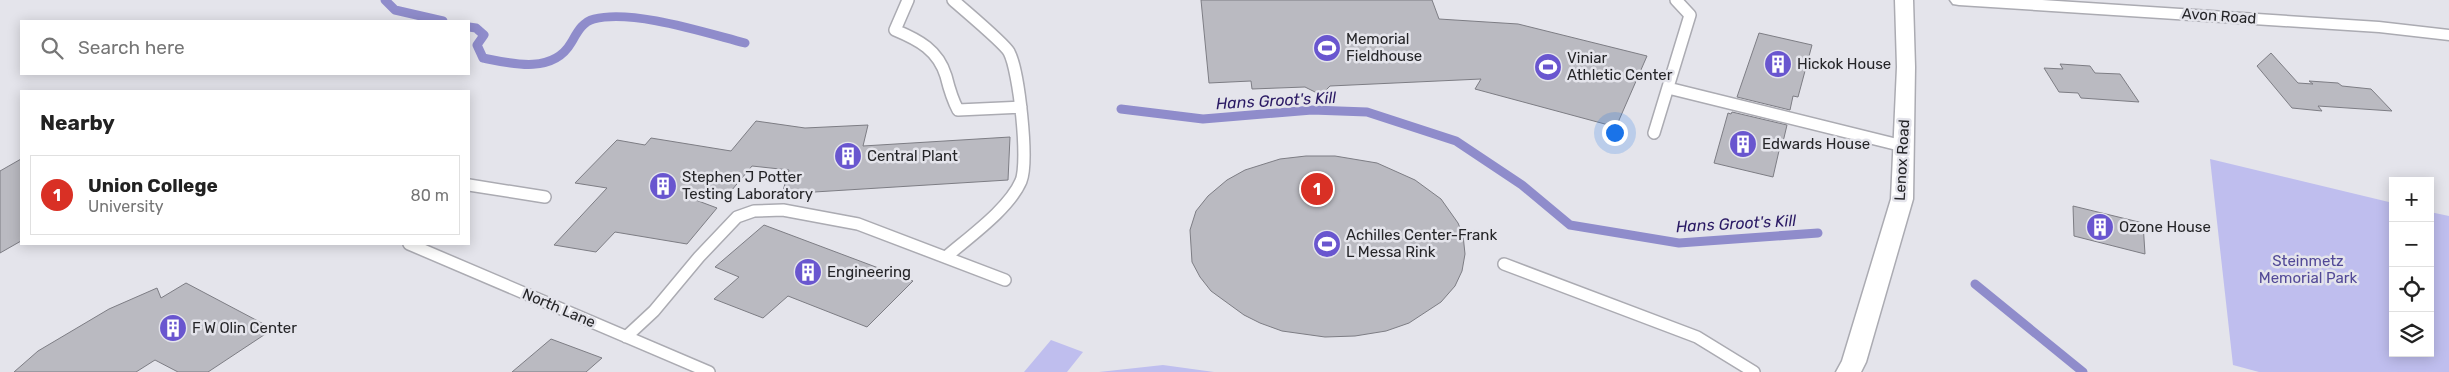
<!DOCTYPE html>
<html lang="en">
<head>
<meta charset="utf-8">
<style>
  :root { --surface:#fff; --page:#f6f6f6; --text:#222; --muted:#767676; --line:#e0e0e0; --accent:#d93025 }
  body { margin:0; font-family:Rubik,sans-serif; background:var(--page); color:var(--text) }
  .controls { position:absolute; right:15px; bottom:15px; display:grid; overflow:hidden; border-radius:0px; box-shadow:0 2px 12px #0003 }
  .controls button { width:45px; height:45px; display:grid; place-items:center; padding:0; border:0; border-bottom:1px solid var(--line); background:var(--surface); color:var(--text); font:25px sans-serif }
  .you { position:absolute; left:1614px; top:132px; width:18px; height:18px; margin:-12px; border:4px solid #fff; border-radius:50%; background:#1a73e8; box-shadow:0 0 0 8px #1a73e833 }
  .badge { display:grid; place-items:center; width:32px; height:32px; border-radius:50%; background:var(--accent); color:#fff; font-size:16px; font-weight:700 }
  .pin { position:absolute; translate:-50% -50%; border:2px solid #fff; box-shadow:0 1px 5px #0006 }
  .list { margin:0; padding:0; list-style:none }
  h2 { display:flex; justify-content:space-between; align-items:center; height:65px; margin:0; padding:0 20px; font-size:21px }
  h2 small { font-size:16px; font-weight:400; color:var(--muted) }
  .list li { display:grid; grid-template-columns:32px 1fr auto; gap:15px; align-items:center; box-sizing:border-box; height:80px; margin:0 10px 10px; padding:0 10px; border:1px solid var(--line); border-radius:0px }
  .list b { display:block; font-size:19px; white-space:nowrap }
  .list p { margin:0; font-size:16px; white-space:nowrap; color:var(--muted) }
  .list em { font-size:16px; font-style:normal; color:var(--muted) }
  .icon { flex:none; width:28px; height:28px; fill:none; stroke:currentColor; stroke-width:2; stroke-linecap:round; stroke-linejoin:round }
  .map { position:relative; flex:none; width:2449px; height:372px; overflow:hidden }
  .search { position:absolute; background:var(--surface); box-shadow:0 2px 12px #0003; left:20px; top:20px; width:450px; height:55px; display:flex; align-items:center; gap:12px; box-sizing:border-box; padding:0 18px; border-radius:0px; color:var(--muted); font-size:19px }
  .panel { position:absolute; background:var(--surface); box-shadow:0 2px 12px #0003; left:20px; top:90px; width:450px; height:155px; border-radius:0px }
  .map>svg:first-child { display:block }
</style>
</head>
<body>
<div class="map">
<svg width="2449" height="372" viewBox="0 0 2449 372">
  <rect width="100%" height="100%" fill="#e4e4eb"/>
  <path fill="#bfbeee" d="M2210,159L2393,203V353H2430V212L2449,216V372H2259L2233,365Z
    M1051,340L1083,352L1067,372H1024Z
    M1163,365L1214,372H1099Z"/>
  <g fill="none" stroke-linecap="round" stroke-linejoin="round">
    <path stroke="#8f8ccb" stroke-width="9" d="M385,0L395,10L443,21
      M469,27L476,28L484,35L477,45L483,58C512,64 553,74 571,43C577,33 582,22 594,19C633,9 706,33 745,43
      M1121,109L1203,119L1312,110L1367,112L1456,141L1522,185L1570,225L1679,243L1818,233
      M1975,284L2083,372"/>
  </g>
  <path fill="#babac1" stroke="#7d7d84" d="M1201,0H1432L1439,19L1518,24L1647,56L1616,127L1475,89L1481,79L1330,86L1321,95L1305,87L1252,89L1251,81L1209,83Z
    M1759,33L1812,45L1798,97L1793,96L1790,110L1737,97Z
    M2271,53L2298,83L2313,84L2309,81L2338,83L2342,86L2371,89L2392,111L2318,106L2322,111L2292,108L2257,66Z
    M2060,64L2090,66L2095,73L2120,74L2139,102L2081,98L2078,93L2059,92L2044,68L2063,69Z
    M1732,112L1787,125L1783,142H1781L1773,177L1714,163L1728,113L1731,114Z
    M756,121L805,128L868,125L863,146L1010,137L1008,180L782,194L789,170L752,166L726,197L693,199L717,208L687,244L615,232L596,252L554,245L607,188L575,183L617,140L645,145L651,138L731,151Z
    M1306,156H1335L1377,163L1415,180L1441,199L1458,223L1463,235L1465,254L1462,271L1455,286L1441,302L1409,323L1386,331L1355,336L1325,337L1282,331L1260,323L1244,315L1211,291L1200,277L1192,262L1190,230L1196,211L1208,196L1227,180L1245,170L1280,159Z
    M21,159V241L0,253V171Z
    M2073,206L2143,223L2145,254L2074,236Z
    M764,225L913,281L867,327L788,296L763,318L714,299L739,277L715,267Z
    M186,283L273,329L208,372H178L155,360L136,372H14L38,351L109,309L157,288L161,298Z
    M551,339L602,358L586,372H512Z"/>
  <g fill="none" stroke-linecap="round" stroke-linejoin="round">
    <g stroke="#ababb2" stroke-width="14">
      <path id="lane" d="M908,0L895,30C919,40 938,50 946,76C949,88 952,99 958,110L1021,107
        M1668,88L1903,146
        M1654,133L1690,15L1676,0
        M469,185L545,197
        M409,244L709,372
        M946,257C969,237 1009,209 1021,181C1029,161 1019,71 1009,52C1004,43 964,10 953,0
        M1504,264L1697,337L1754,372
        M626,337L654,311L699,257L737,217L754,211L783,210L858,224L1005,280"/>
    </g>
    <g stroke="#ababb2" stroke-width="3">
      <path id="street" d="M1895,0H1913L1915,67L1913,199L1866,362L1861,372H1836L1842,361L1891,199L1897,67Z
        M1950,0H2042L2379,22L2449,30V40L2379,32L1959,5L1953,4Z"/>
    </g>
    <use href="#lane" stroke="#fff" stroke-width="11"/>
    <use href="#street" fill="#fff" fill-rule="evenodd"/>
  </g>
  <defs>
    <g id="stadium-disc" transform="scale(1.4375)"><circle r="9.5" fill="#6956cf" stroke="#e4e4eb"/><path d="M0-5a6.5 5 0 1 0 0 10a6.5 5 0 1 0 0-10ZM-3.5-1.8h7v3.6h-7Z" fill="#fff"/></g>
    <g id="building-disc" transform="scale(1.4375)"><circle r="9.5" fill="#6956cf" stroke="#e4e4eb"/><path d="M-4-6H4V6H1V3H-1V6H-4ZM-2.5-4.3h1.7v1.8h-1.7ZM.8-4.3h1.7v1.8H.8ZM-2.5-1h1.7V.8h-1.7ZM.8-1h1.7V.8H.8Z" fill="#fff"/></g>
  </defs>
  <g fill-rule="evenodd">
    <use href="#stadium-disc" x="1327" y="48"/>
    <use href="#building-disc" x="1778" y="64"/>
    <use href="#stadium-disc" x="1548" y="67"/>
    <use href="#building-disc" x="1743" y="144"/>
    <use href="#building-disc" x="848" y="156"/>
    <use href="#building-disc" x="663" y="186"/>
    <use href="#building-disc" x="2100" y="227"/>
    <use href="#stadium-disc" x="1327" y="244"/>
    <use href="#building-disc" x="808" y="272"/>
    <use href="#building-disc" x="173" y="328"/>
  </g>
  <g text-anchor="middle" stroke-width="5" stroke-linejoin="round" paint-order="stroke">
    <g font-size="15" fill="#252528" stroke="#e4e4eb">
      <text transform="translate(2219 16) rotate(4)" y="5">Avon Road</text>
      <text transform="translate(1902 160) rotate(-87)" y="5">Lenox Road</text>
      <text transform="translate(559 308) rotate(23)" y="5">North Lane</text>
    </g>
    <g font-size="15" fill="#252528" stroke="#e4e4eb" text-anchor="start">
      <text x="1346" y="44">Memorial<tspan x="1346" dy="17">Fieldhouse</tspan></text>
      <text x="1567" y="63">Viniar<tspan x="1567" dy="17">Athletic Center</tspan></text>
      <text x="1797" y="69">Hickok House</text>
      <text x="1762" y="149">Edwards House</text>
      <text x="867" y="161">Central Plant</text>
      <text x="682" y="182">Stephen J Potter<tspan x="682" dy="17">Testing Laboratory</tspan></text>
      <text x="2119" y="232">Ozone House</text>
      <text x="1346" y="240">Achilles Center-Frank<tspan x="1346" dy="17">L Messa Rink</tspan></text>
      <text x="827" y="277">Engineering</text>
      <text x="192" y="333">F W Olin Center</text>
    </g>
    <g font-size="15" fill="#524997" stroke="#e4e4eb">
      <text x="2308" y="266">Steinmetz<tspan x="2308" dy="17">Memorial Park</tspan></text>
    </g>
    <g font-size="16" font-style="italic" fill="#291863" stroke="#e4e4eb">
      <text transform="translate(1276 100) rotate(-3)" y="6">Hans Groot's Kill</text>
      <text transform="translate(1736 223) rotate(-3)" y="6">Hans Groot's Kill</text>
    </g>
  </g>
</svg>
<div class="controls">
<button>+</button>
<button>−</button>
<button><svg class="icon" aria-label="locate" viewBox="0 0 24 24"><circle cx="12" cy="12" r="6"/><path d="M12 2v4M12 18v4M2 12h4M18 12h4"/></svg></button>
<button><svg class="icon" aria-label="layers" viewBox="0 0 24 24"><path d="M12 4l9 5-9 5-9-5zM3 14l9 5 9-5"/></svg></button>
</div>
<div class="you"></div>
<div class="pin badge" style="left:1317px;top:189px">1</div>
<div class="search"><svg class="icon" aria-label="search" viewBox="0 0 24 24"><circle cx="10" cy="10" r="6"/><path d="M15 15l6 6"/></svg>Search here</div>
<section class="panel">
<h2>Nearby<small></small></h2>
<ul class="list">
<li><span class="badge">1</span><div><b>Union College</b><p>University</p></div><em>80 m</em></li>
</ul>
</section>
</div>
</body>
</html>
